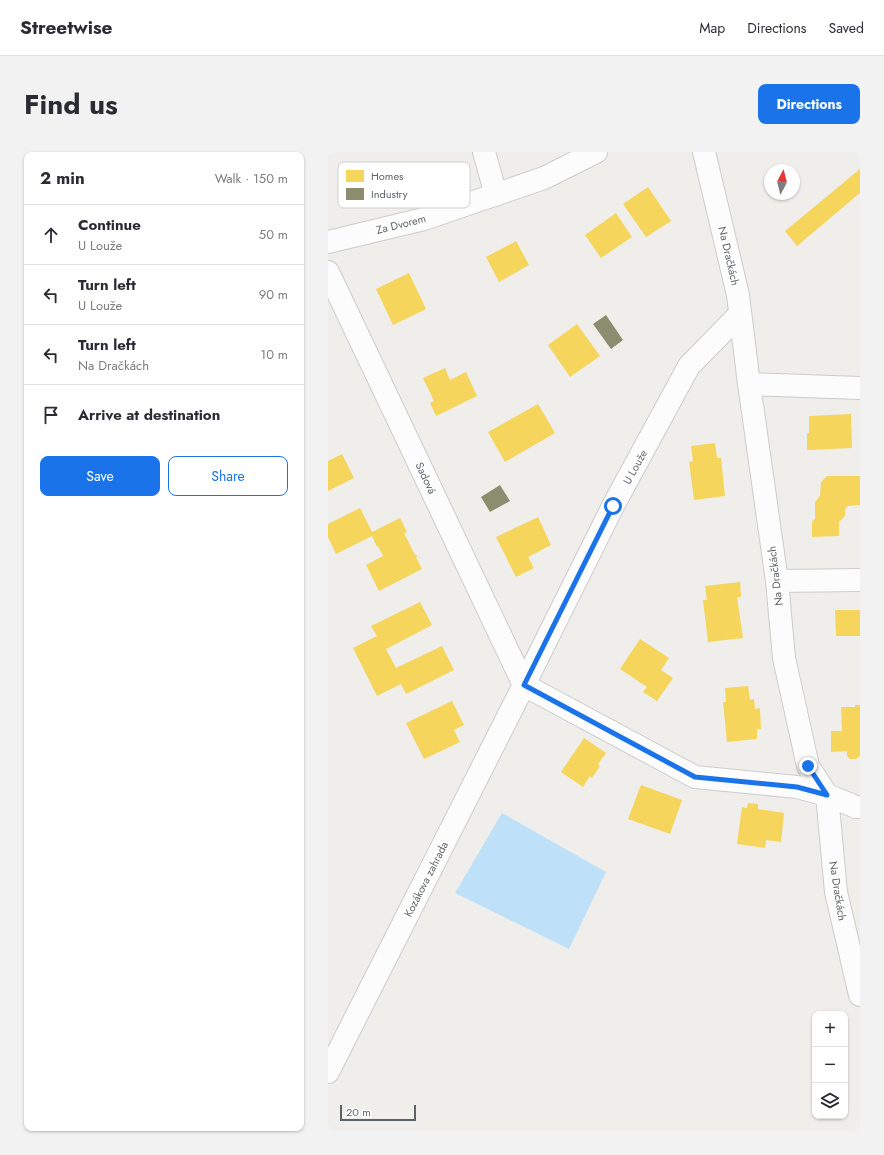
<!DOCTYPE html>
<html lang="en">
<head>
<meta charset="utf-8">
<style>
  :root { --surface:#fff; --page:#f2f2f3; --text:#2b2b33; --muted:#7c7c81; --line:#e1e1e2; --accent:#1a73e8 }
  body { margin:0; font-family:Jost,sans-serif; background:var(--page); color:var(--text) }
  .controls { position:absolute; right:12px; bottom:12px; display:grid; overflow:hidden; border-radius:8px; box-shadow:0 1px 3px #0004 }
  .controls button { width:36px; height:36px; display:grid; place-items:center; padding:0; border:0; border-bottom:1px solid var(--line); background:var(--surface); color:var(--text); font:20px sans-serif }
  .compass { position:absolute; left:436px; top:12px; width:36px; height:36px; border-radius:50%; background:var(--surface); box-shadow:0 1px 3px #0004; rotate:7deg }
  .scale { position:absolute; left:12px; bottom:10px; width:76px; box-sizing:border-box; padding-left:4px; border:2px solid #5f6368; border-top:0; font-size:11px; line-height:14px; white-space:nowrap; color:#5f6368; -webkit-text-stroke:3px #fff; paint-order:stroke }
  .stop { position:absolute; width:12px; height:12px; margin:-9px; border:3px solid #1a73e8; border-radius:50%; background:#fff }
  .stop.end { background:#1a73e8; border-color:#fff; box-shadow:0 1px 4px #0008 }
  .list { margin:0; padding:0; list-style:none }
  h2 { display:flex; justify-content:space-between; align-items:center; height:52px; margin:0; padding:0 16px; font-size:17px }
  h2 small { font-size:13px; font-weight:400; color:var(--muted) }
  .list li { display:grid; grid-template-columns:26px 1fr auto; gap:12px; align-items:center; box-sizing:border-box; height:60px; padding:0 16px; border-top:1px solid var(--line) }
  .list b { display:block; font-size:15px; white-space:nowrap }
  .list p { margin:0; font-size:13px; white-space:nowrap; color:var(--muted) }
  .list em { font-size:13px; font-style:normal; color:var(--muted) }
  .actions { display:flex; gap:8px; padding:12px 16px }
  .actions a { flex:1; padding:9px 0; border:1px solid var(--accent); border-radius:8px; text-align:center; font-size:14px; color:var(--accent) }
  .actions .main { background:var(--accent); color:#fff }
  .icon { flex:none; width:22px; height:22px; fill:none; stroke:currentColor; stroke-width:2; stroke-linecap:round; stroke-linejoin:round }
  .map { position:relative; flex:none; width:532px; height:979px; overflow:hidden; border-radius:8px }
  header { display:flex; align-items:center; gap:24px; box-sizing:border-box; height:56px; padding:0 20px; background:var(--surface); border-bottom:1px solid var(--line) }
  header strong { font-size:19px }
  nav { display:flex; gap:22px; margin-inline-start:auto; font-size:14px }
  .intro { display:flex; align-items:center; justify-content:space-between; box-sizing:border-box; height:96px; padding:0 24px }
  h1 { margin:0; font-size:28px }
  .button { padding:10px 18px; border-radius:8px; background:var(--accent); color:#fff; font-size:14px; font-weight:700 }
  main { display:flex; gap:24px; padding:0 24px }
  aside { flex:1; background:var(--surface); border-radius:8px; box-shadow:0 1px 3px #0004 }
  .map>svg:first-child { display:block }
</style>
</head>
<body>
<header>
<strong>Streetwise</strong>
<nav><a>Map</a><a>Directions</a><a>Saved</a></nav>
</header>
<div class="intro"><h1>Find us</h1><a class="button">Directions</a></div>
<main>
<aside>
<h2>2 min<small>Walk · 150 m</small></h2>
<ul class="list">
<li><svg class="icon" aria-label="ahead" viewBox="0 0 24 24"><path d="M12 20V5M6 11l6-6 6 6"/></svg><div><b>Continue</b><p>U Louže</p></div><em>50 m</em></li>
<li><svg class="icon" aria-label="left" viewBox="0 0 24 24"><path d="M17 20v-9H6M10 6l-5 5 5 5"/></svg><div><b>Turn left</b><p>U Louže</p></div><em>90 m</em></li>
<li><svg class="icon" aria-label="left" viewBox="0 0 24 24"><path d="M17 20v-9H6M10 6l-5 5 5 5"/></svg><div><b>Turn left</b><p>Na Dračkách</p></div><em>10 m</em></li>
<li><svg class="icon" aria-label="arrive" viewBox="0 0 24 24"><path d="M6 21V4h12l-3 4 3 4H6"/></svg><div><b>Arrive at destination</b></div></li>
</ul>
<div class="actions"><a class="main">Save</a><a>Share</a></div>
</aside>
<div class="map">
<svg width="532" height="979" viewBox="0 0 532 979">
  <rect width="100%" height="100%" fill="#efeeea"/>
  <path fill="#bfe0f9" d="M174,661L278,720L241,797L127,741Z"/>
  <path fill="#f6d55c" d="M532,17V41L469,94L457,79Z
    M320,35L343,69L318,85L295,52Z
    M288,61L304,85L273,106L257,83Z
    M188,89L201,113L171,130L158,105Z
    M81,121L98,157L65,173L48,137Z
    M249,172L272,204L242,225L220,193Z
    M117,216L122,228L138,220L149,244L108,264L102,251L106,249L95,226Z
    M210,252L227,281L177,310L160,280Z
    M523,262L524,296L479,298V281H481V264Z
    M387,291L389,306H393L397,344L366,348L361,310L365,309L363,294Z
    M14,302L26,326L0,339V309Z
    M499,324H532V353L520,354L517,357V364L511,370V384L484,385V369L487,367V350L492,344L493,330Z
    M32,356L44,380L72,366L79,380L76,381L87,403H88L90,404L88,405L94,417L51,439L38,413L55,404L50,394L49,395L44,384L8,402L0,385V372Z
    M210,365L223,393L200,405L206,416L188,425L168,385Z
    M412,430L413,445H409L415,486L380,490L375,448H379L377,434Z
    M92,450L104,473L58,497L68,516L114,494L126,518L78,542L73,532L49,544L25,496L49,484L43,474Z
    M507,458H532V484H508Z
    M312,487L341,506L333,518L345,526L329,549L315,540L319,535L292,517Z
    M420,534L422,548L426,547L427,557L432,556L433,577H429V587L399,590L395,550H398L397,536Z
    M124,549L136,573L126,578L132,590L96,607L78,571Z
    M527,553H532V604L528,607H522L519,604V599L503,600V579H514L513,555H527Z
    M256,586L278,601L270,612L272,614L264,626L262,624L255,635L233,620Z
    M313,633L354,648L342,682L300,667Z
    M420,651L430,652V657L456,661L453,690L438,688L437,696L409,692L414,655L419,656Z"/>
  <path fill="#8c8c6e" d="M278,163L295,188L283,197L265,172Z
    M172,333L182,349L162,360L153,345Z"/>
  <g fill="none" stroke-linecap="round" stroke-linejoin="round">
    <g stroke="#cbcccc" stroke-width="24">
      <path id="minor" d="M156,0L168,43
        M376,0L410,143L421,232L449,429L456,506L480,614L499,643L508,740L532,843
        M0,90L96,67L216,26L268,0
        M0,120L196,533
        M421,232L532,236
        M449,429L532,428
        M196,533L367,625L469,635L499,643L528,655H532
        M0,920L196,533L285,354L361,214L412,162"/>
    </g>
    <use href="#minor" stroke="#fdfcfc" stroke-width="22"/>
  </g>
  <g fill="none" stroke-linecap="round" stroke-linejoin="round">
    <path stroke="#1a73e8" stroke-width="5" d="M285,354L196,533L367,625L469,635L499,643L480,614"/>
  </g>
  <g text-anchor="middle" stroke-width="4" stroke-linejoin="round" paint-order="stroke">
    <g font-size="11" fill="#5f6368" stroke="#fff">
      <text transform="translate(73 72) rotate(-14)" y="4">Za Dvorem</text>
      <text transform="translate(401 104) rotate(77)" y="4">Na Dračkách</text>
      <text transform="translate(307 315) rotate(-61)" y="4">U Louže</text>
      <text transform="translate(98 326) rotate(65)" y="4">Sadová</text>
      <text transform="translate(447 424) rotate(-97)" y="4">Na Dračkách</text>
      <text transform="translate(98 727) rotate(-63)" y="4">Kozákova zahrada</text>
      <text transform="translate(510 739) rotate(81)" y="4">Na Dračkách</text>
    </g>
  </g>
  <rect x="10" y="10" width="132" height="46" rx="6" fill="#fff" stroke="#cfd0d2" stroke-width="1"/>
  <rect x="18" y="18" width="18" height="12" fill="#f6d55c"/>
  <rect x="18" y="36" width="18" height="12" fill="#8c8c6e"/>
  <g font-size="11" fill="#5f6368">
    <text x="43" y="28">Homes</text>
    <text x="43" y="46">Industry</text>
  </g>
</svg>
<div class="controls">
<button>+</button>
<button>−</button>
<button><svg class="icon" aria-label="layers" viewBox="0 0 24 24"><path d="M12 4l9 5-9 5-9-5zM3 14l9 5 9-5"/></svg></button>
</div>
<svg class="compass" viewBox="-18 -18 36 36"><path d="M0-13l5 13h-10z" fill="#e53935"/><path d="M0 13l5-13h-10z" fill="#7c7c81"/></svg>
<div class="scale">20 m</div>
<div class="stop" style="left:285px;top:354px"></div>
<div class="stop end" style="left:480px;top:614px"></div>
</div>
</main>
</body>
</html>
